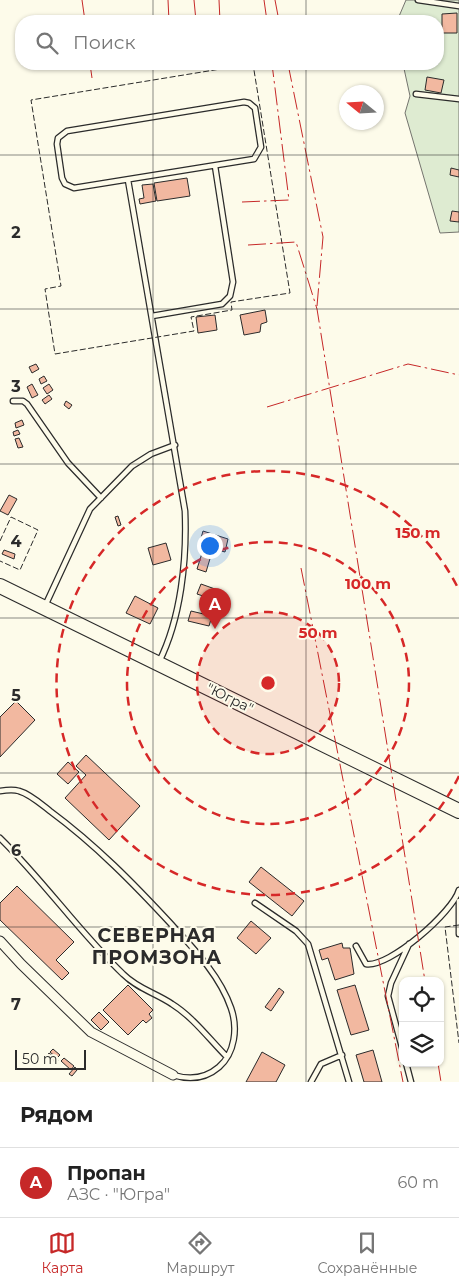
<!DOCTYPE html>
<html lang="ru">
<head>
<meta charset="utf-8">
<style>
  :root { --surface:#fff; --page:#f6f6f6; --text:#222; --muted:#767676; --line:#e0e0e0; --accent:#c62828 }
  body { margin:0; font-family:Montserrat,sans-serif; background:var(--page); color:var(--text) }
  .controls { position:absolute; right:15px; bottom:15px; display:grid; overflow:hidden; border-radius:10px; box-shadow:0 1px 4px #0004 }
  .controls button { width:45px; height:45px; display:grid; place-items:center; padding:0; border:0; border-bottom:1px solid var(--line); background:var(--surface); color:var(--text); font:25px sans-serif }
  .compass { position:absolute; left:339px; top:85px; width:45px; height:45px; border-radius:50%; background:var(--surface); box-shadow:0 1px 4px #0004; rotate:288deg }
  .scale { position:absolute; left:15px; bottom:12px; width:71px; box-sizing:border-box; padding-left:5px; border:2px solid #2b2b2b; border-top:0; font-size:14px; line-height:18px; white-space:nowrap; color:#2b2b2b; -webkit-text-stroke:4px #fdfbea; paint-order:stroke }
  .you { position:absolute; left:209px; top:545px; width:18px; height:18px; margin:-12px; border:4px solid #fff; border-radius:50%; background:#1a73e8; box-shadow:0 0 0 8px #1a73e833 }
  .badge { display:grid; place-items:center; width:32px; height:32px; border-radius:50%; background:var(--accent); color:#fff; font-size:16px; font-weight:700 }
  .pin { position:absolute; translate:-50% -41px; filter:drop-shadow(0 1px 2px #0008) }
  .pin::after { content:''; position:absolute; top:26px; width:18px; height:15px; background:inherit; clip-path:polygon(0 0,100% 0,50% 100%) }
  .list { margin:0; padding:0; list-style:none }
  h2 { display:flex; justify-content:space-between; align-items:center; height:65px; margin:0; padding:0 20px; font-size:21px }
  h2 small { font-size:16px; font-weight:400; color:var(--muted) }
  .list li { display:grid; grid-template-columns:32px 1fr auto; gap:15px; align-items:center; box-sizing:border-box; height:70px; padding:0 20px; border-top:1px solid var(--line) }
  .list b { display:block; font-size:19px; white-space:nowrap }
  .list p { margin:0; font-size:16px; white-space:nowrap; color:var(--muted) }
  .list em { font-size:16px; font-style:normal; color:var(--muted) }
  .icon { flex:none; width:28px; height:28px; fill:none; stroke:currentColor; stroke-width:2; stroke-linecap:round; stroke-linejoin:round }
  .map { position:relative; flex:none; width:459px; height:1082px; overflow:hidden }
  .search { position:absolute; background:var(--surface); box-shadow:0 1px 4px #0004; left:15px; right:15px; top:15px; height:55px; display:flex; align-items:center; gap:12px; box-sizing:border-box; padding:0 18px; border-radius:20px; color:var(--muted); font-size:19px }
  .sheet { height:135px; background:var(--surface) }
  nav { display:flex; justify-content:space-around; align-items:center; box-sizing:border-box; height:70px; border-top:1px solid var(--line); background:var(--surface); font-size:14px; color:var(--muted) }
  nav a { display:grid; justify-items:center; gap:2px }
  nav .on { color:var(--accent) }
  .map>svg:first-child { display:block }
</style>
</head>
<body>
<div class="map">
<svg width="459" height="1082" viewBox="0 0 459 1082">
  <rect width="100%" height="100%" fill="#fdfbea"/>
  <path fill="#deebd1" stroke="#74746e" d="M406,0H459V232L440,233L405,113L410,96L403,64H438V21H397Z"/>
  <path fill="#f2b8a0" stroke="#2b2b2b" d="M457,13V33H442V14Z
    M427,77L444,80L441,93L425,90Z
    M451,168L459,170V177L450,175Z
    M187,178L190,196L157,201L154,183Z
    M153,184L156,201L140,204L139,199L144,198L142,185Z
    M452,211L459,212V222L450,221Z
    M265,310L267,322L261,324L260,332L244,335L240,315Z
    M215,315L217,330L198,333L196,317Z
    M36,364L39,369L32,373L29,367Z
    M44,376L47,381L41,384L39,379Z
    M32,384L38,395L32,398L27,387Z
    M49,384L53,390L47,394L43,388Z
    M49,395L52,399L45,404L42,400Z
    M66,401L72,405L69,409L64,405Z
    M22,420L24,425L16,428L15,423Z
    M18,430L20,434L14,436L13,432Z
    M19,438L23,447L18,448L15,439Z
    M9,495L17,499L8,515L0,511Z
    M118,516L121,525L118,526L115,517Z
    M203,531L228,539L225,552L199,545Z
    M166,543L171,560L153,565L148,548Z
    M4,550L15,554L14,559L2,554Z
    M203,550L212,552L206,572L197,569Z
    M201,584L215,589L212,599L197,594Z
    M135,596L158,608L150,624L126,613Z
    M191,611L212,616L209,626L188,621Z
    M16,701L35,720L0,757V717Z
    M86,755L140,806L109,840L65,798L86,775L76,766Z
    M68,762L79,772L68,784L57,774Z
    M261,867L304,901L292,916L249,882Z
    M17,886L74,942L56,960L69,973L62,980L0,920V903Z
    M251,921L271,938L256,954L237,938Z
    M342,943L343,948H350L354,974L335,980L328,958L322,960L319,950Z
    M128,985L153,1010L149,1014L152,1018L146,1023L143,1020L128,1035L103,1010Z
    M355,985L369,1030L351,1035L337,990Z
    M279,988L284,992L271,1011L265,1007Z
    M99,1012L109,1022L101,1030L91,1020Z
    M53,1049L60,1055L57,1058L50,1052Z
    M373,1050L382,1082H364L356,1055Z
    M262,1052L285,1065L276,1082H246Z
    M49,1053L58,1060L56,1063L47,1056Z
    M64,1058L74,1066L71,1070L61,1061Z
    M75,1067L77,1070L72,1076L69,1074Z"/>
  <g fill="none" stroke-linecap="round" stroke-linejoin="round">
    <g stroke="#2b2b2b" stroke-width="7">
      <path id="service" d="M418,0L459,6
        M416,94L459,99
        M244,102L249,103L255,108L261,147L254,159L74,188L65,184L62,178L57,144L58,138L67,131Z
        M128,180L185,511C187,560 181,618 159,662
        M152,316L222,304L230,296L233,282L215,166
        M13,401H23L27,404L68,463L101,498
        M45,606L90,509L132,466L151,454L175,445
        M0,791C6,790 13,789 19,791C30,794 41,804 50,811C96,845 134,884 172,925C195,950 220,976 231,1008C238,1028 235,1053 219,1067C205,1079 189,1080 173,1075
        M0,838C44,881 79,932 123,974C138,989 156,993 172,1004C193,1017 210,1040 227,1057
        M459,901V934
        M255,903L296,931L308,944L349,1082
        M356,946L366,964C389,968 453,912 459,890
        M403,1051L388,996L391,983L409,944
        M406,1063L411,1082
        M311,1082L321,1064L342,1055"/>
    </g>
    <g stroke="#2b2b2b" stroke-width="11">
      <path id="minor" d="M0,941L21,964L91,1032L173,1075"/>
    </g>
    <g stroke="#2b2b2b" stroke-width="16">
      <path id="trunk" d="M0,586L459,811"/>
    </g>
    <use href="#service" stroke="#fdfbea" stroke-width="4.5"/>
    <use href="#minor" stroke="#fdfbea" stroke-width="9"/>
    <use href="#trunk" stroke="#fdfbea" stroke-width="14"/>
    <path stroke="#2b2b2b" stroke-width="1" stroke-dasharray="6 2.5" stroke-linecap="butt" d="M251,64L31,100L61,286L45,289L55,354L194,331L191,317L232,310L231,302L290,293L253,64
      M0,541L11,517L38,530L20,570L0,561
      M459,925L445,927L459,1043"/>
    <path stroke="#c62828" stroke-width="1" stroke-dasharray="18 4 2.5 4" stroke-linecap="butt" d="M82,0L85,21
      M168,0L169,21
      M194,0L196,21
      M219,0L220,21
      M264,0L267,21
      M275,0L279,21
      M90,64L92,78
      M170,64V68
      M288,64L323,237L317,306
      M242,202L289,200L272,64
      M248,245L296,242L317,309L425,981
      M267,407L408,364L459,375
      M301,568L403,1082
      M438,1063L441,1082"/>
  </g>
  <path fill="none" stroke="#2b2b2b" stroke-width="1" stroke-opacity="0.55" d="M153,0V21M306,0V21M153,64V1082M306,64V1082M0,155H459M0,309H459M0,464H459M0,618H459M0,773H459M0,927H459"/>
  <circle cx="268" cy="683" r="71" fill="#d62828" fill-opacity=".12"/>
  <g fill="none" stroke="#d62828" stroke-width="2.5" stroke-dasharray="9 6">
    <circle cx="268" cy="683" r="71"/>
    <circle cx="268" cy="683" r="141"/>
    <path d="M459 776A212 212 0 1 1 459 590"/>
  </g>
  <g text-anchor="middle" stroke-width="4" stroke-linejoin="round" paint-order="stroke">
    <g font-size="14" fill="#2b2b2b" stroke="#fdfbea">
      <text transform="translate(230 698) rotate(26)" y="5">"Югра"</text>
    </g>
    <g font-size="19" font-weight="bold" letter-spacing="1" fill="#2b2b2b" stroke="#fdfbea">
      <text x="157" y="942">СЕВЕРНАЯ<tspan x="157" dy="22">ПРОМЗОНА</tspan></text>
    </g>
  </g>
  <g font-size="16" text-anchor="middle" font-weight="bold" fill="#2b2b2b" stroke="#fdfbea" stroke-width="4" stroke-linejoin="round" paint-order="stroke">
    <text x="16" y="238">2</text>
    <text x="16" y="392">3</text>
    <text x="16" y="547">4</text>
    <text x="16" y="701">5</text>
    <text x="16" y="856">6</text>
    <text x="16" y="1010">7</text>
  </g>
  <circle cx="268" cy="683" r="8" fill="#d62828" stroke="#fdfbea" stroke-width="2.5"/>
  <g font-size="15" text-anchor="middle" font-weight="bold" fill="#d62828" stroke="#fdfbea" stroke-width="4" stroke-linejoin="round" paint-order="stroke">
    <text x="418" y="538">150 m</text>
    <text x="368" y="589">100 m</text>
    <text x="318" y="638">50 m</text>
  </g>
</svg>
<div class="controls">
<button><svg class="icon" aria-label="locate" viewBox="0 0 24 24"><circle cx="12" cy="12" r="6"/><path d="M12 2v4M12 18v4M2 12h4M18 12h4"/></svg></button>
<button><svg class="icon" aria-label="layers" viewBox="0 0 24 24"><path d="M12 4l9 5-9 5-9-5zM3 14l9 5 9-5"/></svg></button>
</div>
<svg class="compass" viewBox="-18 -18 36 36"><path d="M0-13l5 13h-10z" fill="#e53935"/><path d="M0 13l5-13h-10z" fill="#767676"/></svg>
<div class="scale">50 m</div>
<div class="you"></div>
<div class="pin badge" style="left:215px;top:629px">A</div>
<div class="search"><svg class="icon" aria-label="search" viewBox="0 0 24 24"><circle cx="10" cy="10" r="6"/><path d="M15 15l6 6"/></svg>Поиск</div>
</div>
<section class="sheet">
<h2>Рядом<small></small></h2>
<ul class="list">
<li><span class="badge">A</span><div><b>Пропан</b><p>АЗС · &quot;Югра&quot;</p></div><em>60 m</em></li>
</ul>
</section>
<nav>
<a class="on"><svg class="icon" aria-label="map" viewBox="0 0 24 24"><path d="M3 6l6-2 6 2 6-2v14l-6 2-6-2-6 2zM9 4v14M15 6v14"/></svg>Карта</a>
<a><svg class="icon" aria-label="directions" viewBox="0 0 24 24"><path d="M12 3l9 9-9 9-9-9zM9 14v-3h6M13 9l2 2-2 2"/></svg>Маршрут</a>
<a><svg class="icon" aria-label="saved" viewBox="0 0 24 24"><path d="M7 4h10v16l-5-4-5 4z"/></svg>Сохранённые</a>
</nav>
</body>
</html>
